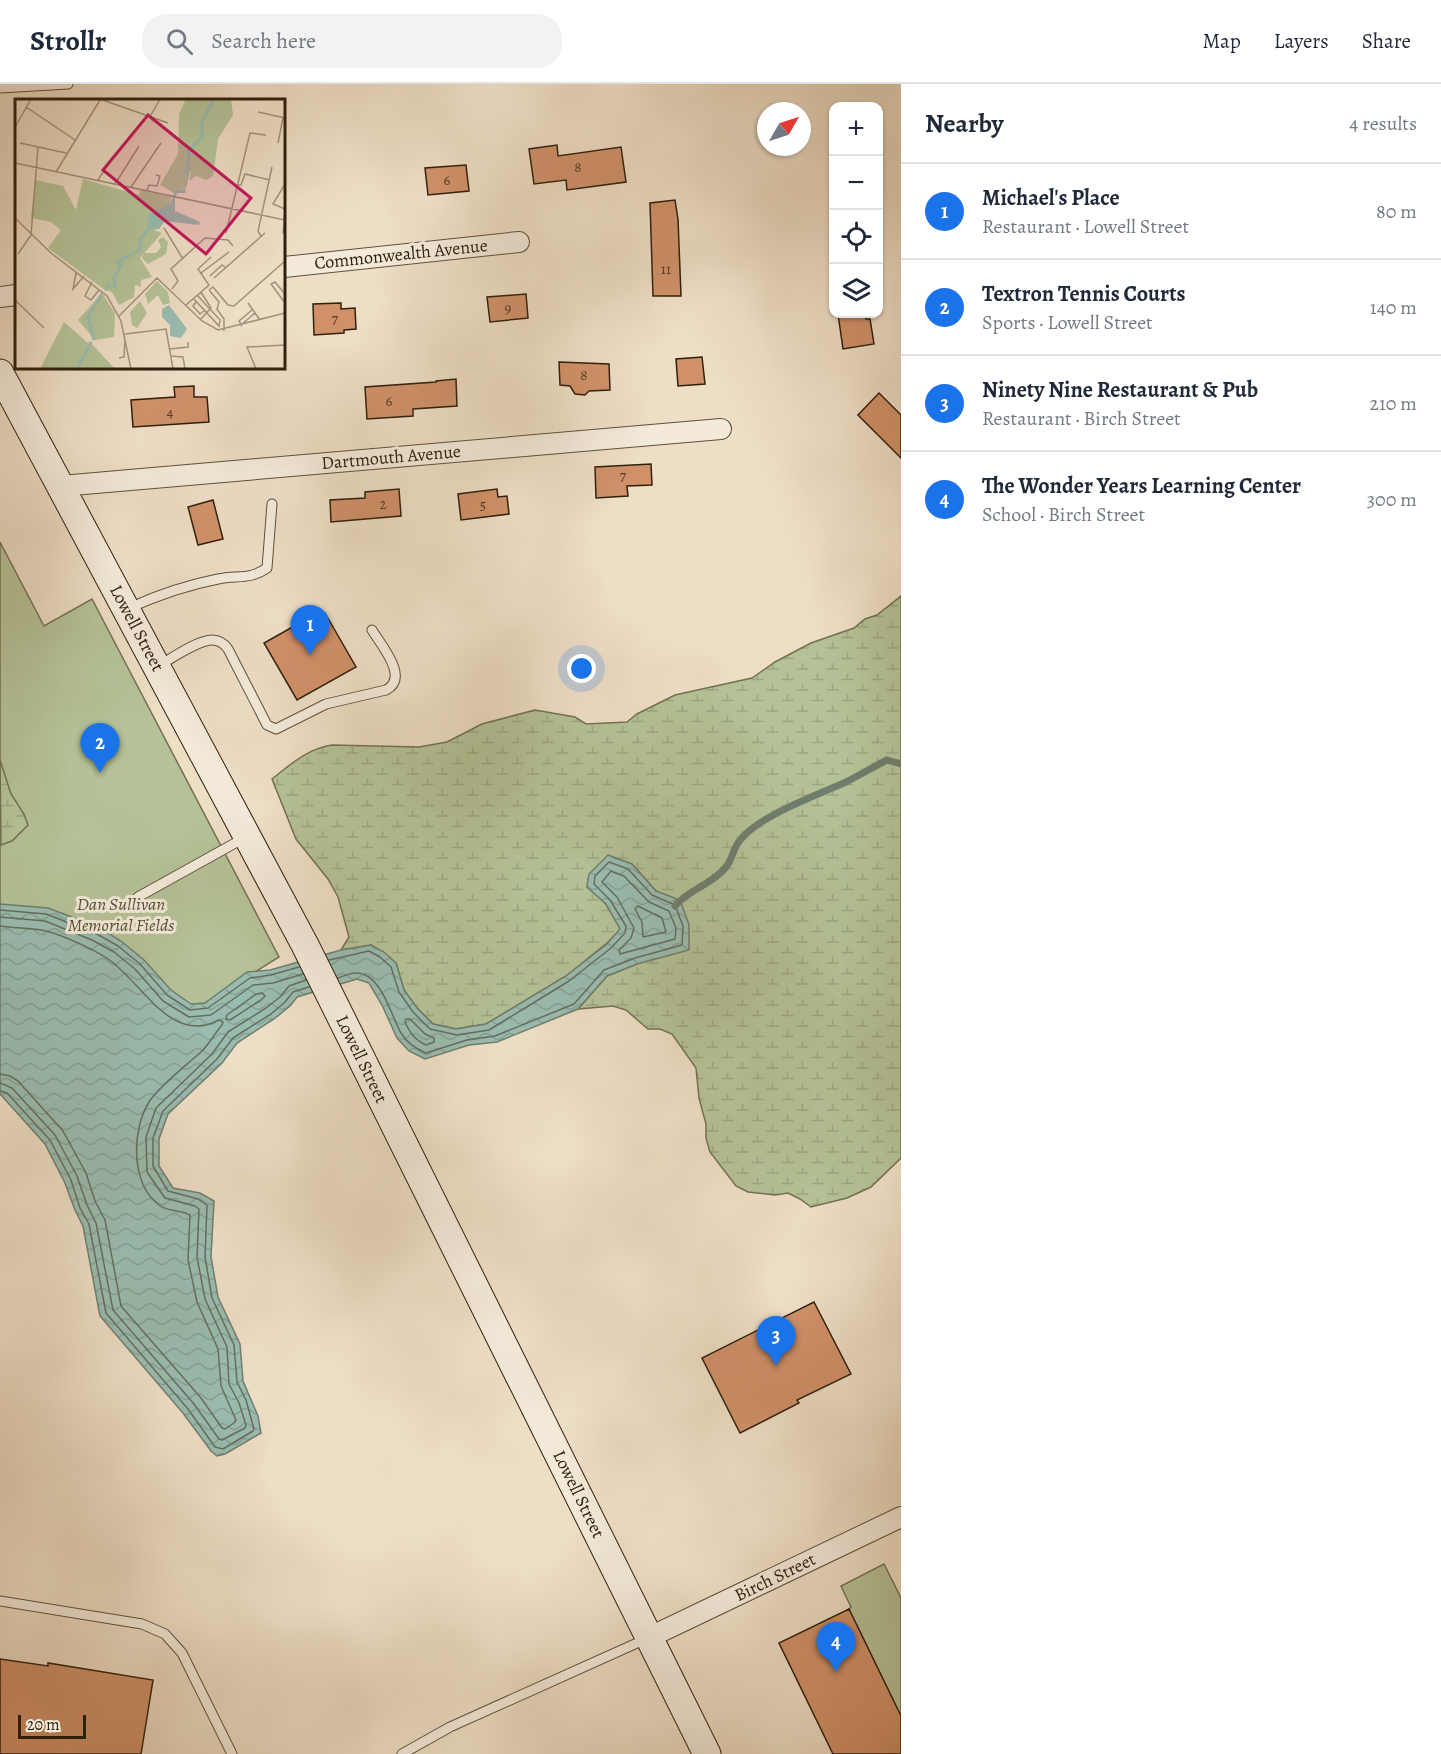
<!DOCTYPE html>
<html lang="en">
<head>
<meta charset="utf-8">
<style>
  :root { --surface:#fff; --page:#f2f2f3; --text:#1f2937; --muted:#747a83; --line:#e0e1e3; --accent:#1a73e8 }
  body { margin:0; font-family:Alegreya,serif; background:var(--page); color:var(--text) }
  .controls { position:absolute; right:18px; top:18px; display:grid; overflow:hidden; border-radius:12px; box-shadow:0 2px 4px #0004 }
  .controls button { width:54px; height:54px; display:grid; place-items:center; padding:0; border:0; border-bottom:2px solid var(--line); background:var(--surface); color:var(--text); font:30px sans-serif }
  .compass { position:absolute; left:757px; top:18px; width:54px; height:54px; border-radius:50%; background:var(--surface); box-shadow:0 2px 4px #0004; rotate:51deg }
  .scale { position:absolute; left:18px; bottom:15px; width:68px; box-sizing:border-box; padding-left:6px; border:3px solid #2f200c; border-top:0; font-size:16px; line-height:21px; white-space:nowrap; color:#2f200c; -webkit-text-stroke:4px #f4eada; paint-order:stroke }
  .you { position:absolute; left:582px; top:585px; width:21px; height:21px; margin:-15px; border:4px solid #fff; border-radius:50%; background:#1a73e8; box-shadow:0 0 0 9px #1a73e833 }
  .badge { display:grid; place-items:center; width:39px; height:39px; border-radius:50%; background:var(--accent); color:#fff; font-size:20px; font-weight:700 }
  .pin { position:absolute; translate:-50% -50px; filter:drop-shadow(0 2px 3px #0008) }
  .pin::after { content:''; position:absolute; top:32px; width:21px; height:18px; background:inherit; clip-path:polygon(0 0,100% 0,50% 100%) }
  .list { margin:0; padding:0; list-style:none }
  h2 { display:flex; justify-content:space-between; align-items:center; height:78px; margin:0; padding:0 24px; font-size:26px }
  h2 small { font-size:20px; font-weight:400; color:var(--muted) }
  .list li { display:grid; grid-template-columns:39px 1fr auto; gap:18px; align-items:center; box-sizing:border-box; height:96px; padding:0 24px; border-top:2px solid var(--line) }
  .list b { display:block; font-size:22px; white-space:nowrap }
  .list p { margin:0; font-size:20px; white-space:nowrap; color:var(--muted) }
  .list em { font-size:20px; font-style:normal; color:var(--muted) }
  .icon { flex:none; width:33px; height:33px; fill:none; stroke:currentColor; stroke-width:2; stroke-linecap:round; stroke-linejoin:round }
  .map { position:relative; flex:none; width:901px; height:1670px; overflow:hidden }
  header { display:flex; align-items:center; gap:36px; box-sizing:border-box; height:84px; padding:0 30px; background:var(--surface); border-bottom:2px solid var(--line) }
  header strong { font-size:28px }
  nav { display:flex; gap:33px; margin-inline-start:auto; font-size:21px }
  .search { width:420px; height:54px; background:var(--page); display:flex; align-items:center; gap:15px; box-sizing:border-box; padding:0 21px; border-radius:24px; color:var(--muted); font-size:22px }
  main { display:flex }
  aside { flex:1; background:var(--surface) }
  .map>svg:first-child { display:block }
</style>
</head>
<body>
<header>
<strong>Strollr</strong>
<div class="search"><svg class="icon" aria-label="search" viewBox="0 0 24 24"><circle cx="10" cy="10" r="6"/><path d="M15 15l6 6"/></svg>Search here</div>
<nav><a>Map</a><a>Layers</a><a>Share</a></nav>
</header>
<main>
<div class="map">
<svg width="901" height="1670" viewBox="0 0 901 1670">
  <defs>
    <pattern id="wetland-marsh" width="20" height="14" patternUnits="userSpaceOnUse" patternTransform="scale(1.5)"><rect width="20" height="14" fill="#b5c298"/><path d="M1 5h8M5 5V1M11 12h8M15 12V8" fill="none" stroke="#9ca682"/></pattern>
    <pattern id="water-waves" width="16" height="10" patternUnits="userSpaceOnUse" patternTransform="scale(1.5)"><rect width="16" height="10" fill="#9abcb0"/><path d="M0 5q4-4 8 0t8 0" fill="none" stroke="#85a196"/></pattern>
  </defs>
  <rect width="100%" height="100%" fill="#eedec6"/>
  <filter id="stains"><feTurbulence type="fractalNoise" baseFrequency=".00333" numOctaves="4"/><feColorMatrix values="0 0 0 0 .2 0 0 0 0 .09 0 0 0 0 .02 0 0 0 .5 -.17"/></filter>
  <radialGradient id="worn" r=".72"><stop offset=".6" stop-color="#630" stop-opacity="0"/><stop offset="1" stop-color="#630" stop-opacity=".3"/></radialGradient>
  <path fill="#b5c298" stroke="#727152" stroke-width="1.5" d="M0,458L44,542L92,515L279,873L120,972L0,951Z
    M884,1480L901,1514V1636L839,1643L893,1616L849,1525L851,1523L841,1502Z"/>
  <path fill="url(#wetland-marsh)" stroke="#727152" stroke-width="1.5" d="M901,512V1074L871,1103L847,1114L811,1123L800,1115L788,1109L775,1111L748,1108L736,1102L710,1068L706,1054V1040L699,1014L696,984L672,950L660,945H648L626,926L613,922L578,925L607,892L637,880L680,817L656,807L632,780L587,803L606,820L621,845L607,859L566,892L486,940L456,945L433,940L417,924L404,906L396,879L371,861L341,866L349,853L338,813L328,795L296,755L272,695C291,680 307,665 332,661L419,663L447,658L482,640L535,626L575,633L586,640L627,638L637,630L675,611L752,594L775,578L811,559L854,544L865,535L877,531Z
    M0,676L11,710L24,730L28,741L12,757L1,761Z"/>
  <path fill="url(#water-waves)" stroke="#6f7e6e" stroke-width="1.5" d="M608,771L632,780L656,807L680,816L689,841V866L637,880L607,892L578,925L497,958L469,961L425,975L409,967L397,954L382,921L369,899L357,895L297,913L290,922L274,935L237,959L222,979L168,1030L159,1055V1082L173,1104L200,1109L214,1117L211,1173L218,1213L240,1260L243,1297L258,1332L261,1349L225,1370L217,1372L211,1367L183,1329L100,1232L83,1142L75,1126L65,1099L45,1060L0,1010V820L48,824L98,843L121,857L144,876L171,906L191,920L205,919L247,888L270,886L341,866L371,861L384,868L396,879L404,906L417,924L433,940L456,945L486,940L566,892L607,860L620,845L606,820L587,803L589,790Z"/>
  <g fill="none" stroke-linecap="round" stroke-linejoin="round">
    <path stroke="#646e5e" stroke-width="1.5" d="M611,787L624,792L649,818L669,827L676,844L675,855L620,870L619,866L631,854L634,844L617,813L602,798Z
      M638,822L662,834L666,848L643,853L642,838L635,825Z
      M0,826L46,830L95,849L118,862L140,880L167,911L190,926L208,924L250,894L271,891L299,883
      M0,833L45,837L92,856L114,868L135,885L163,917L189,933L211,931L253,901L273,899L303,890
      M0,842C13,844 28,844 41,846C59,849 93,865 108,875C142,898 171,962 219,936L223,938L222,941C215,949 210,959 202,967C188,980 158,1003 149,1018C131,1047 131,1100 159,1121C168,1128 181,1126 190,1131L188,1176L197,1218L218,1265L221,1302L236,1336L234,1339L225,1345L222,1344L201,1314L121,1222L105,1136L95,1117L86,1089L63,1047L18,997L10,992L0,990
      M329,876L369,867L380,873L391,883L399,908L413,928L430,945L457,951L489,946L569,897L611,864L625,849L626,842L610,816L594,800L595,792L609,778L628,785L652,811L675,821L683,842L682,861L635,874L604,886L574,920L495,952L467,956L426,969C416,965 407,959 401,949C391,932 381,888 356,889C350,889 344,892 338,894
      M262,909L265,912L261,916L230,936L226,935L227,931L256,910Z
      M406,935H410L425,950L434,954V958L426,961C415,956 410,949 405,938Z
      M0,999L12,1004L55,1051L77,1092L87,1121L96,1139L113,1226L194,1320L219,1355L222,1356L245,1344L246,1341L239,1319L229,1300L227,1263L205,1215L197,1173L199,1125L195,1122L165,1114L147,1088L146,1053L156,1024L212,970L228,948L266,924L280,913L289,902L306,896
      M0,1007L7,1009L50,1056L71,1096L80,1124L89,1140L106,1229L188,1325L215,1363L223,1365L253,1347L254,1345L246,1316L237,1298L234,1261L212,1214L205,1173L207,1121L198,1115L168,1107L153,1082V1054L163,1027L217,975L233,954L271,930L285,918L293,908L309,903"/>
    <path stroke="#6f7e6e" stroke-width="7" d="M675,822C688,806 713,800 726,783C733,775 733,763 741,755C761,731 817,711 846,698C860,691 873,683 887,676L901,680"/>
  </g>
  <path fill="#d09169" stroke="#2f200c" stroke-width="1.5" d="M557,61L558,72L621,63L626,98L567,106L566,96L534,100L529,65Z
    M466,81L469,107L428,111L425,84Z
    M675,116L678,135L681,212H653L650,119Z
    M526,210L528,234L490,238L487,213Z
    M341,219V225L355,224L356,245L344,246V249L314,251L313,220Z
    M838,230H865L866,235H870L874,260L843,265Z
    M702,273L705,300L678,302L676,275Z
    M559,278L609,280L610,306L589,307L585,311L575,310L570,302L560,301Z
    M456,295L457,322L413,325V332L367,335L365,303L436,298V297Z
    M194,302V313H207L209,338L133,343L131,316L175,313L174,303Z
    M879,309L901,331V374L858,331Z
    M651,380L652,401L627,402L628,412L596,414L595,383Z
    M399,405L401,432L331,438L330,416L365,414V408Z
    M497,405L498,413L507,412L509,430L461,436L458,410Z
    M213,416L223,455L198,461L188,423Z
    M325,529L356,583L297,616L264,559L312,532L314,535Z
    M814,1218L851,1290L797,1316L799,1319L740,1349L702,1274Z
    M849,1525L901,1632V1670H833L779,1559Z
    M0,1575L48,1582V1579L153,1596L141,1670H0Z"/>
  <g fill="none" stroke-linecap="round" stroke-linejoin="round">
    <g stroke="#5f503a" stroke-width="11">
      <path id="lane" d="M0,4L68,0
        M129,524C158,511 187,501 218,495C237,491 250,496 267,484L272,420
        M160,581C172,574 198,556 212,556C219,556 224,559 228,565L267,641L276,645L326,620L386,606C410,594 381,561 372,546
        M138,813L246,753
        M0,1517L142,1540L165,1550L182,1569L232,1670
        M402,1670L450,1643L646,1555"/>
    </g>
    <g stroke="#5f503a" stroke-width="22">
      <path id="street" d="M284,183L519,158
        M0,213L16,211
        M61,402L721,345
        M650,1553L901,1433"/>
    </g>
    <g stroke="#2f200c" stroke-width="29">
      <path id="secondary" d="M0,289L305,861L707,1670"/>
    </g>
    <use href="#lane" stroke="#f4eada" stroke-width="9"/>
    <use href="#street" stroke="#f4eada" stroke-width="20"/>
    <use href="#secondary" stroke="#f4eada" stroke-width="27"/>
  </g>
  <g text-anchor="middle" stroke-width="6" stroke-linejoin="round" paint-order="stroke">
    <g font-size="15" fill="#573c23">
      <text x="578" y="88">8</text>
      <text x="447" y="101">6</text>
      <text x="666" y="190">11</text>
      <text x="508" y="229">9</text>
      <text x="335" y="240">7</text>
      <text x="584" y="296">8</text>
      <text x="389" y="322">6</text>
      <text x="170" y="333">4</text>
      <text x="623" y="397">7</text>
      <text x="383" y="425">2</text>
      <text x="483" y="426">5</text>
    </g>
    <g font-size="18" fill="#2f200c" stroke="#f4eada">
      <text transform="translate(401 170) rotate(-6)" y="6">Commonwealth Avenue</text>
      <text transform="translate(391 373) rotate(-5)" y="6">Dartmouth Avenue</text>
      <text transform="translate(137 544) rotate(62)" y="6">Lowell Street</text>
      <text transform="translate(362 975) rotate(64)" y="6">Lowell Street</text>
      <text transform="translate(579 1410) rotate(64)" y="6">Lowell Street</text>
      <text transform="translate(775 1493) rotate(-26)" y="6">Birch Street</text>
    </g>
    <g font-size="18" font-style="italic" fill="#575136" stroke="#f4eada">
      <text x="121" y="826">Dan Sullivan<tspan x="121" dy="21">Memorial Fields</tspan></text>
    </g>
  </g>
  <g transform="translate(15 15)">
    <rect width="270" height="270" fill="#eedec6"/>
    <path d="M68,80L124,96L125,91L156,98L154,112L90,191L33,149L46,131L36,123L16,119L20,81L48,87L61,111ZM75,243L100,270H55Z" fill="#b5c298"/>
    <path d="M171,0H216L218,16L203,40L198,77L191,81L181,77L174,82L176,72L167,75H172L171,88L159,94L145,86L163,55L164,15ZM125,106L136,107L126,126L147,134L125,159L137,178L126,181V188L120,186L119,198L104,206L97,193L90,191V187L71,172L83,156L87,137L106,124L120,121ZM148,138L153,143L151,155L133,165L127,159L129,154H141L146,148L143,141ZM142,182L153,193L155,204L148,206L143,196L133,205L130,195ZM87,194L100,214L99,238L80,241L63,221ZM125,202L132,214L122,229L117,226L115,213ZM49,223L74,245L73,249L79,250L89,259L90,263L82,266L81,255L74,270H25Z" fill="#b5c298"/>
    <path d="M175,71L170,94H162L160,99V112L185,123L184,126L150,122L144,130L132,131L133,116L155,105L160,91L170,90L172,76L166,72ZM154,206L172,230L166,239L155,237V226L147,218V210Z" fill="#9abcb0"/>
    <path fill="none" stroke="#9abcb0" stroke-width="3" d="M173,71L174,50L187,39V22L199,0M90,191L94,186L100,188L99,178L106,167L102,163L125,151V141L133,130M79,241L73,218L87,195M62,270L76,243"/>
    <path fill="none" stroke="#a2927c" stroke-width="1.5" d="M85,0L153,24M11,8L60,41M243,13L270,19M136,16L145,0M0,28L16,0M5,44L51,54M263,44L268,19M0,64L270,121M41,73L85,1M83,81L94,64M100,85L124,47M270,85L258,105L270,110M222,86H226L230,75L255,81M116,88L146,44M132,91L134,86L142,87L145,77L141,76M0,119L36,154L92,197L106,222L116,270M149,129L168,160M211,134L235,34L251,36M268,135L270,111M246,137L243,132L257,68M3,155L16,136L23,48M61,174L58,190L69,177M186,174L214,153M195,177L207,166L211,169M199,179L250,134M77,183L70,197L76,201L84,191M157,190L163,182L156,170L190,139L213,141L218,147M194,191L198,188L213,206L219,207L270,162M194,191L204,203L202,210L209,220V232M270,195L260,183L256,185L270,204M178,199L204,227L205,221L182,196M0,201L29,229M181,203L178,207L185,215L189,212M233,204L245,221M171,206L194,186L183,170L196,158M104,217L142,179L187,222L203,231L270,214M185,221L196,209L186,193M226,226L240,214M227,227L224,222L237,211M110,235L151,230L158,270M154,250L173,248V243M155,257L168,258L170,270M104,259L109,258L110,240M241,270L232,248L270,246"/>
    <path fill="#c2185b" fill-opacity="0.15" stroke="#c2185b" stroke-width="3" d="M133,16L236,99L191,155L88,71Z"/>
    <rect width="270" height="270" fill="none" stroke="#2f200c" stroke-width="3"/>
  </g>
  <rect width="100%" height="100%" filter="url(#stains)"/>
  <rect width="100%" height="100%" fill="url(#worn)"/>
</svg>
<div class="controls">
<button>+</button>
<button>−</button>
<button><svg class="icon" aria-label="locate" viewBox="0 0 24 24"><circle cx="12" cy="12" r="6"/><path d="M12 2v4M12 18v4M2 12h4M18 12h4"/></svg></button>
<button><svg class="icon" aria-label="layers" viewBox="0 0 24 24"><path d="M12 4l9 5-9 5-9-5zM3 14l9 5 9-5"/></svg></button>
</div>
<svg class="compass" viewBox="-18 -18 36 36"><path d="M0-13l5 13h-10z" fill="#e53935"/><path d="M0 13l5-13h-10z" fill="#747a83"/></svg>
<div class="scale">20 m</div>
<div class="you"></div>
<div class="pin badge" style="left:310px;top:571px">1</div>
<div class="pin badge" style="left:100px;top:689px">2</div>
<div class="pin badge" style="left:776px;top:1282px">3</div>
<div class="pin badge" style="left:836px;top:1588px">4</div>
</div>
<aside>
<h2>Nearby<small>4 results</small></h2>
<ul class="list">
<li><span class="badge">1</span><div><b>Michael's Place</b><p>Restaurant · Lowell Street</p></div><em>80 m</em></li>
<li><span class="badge">2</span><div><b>Textron Tennis Courts</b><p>Sports · Lowell Street</p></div><em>140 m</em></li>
<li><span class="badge">3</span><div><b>Ninety Nine Restaurant &amp; Pub</b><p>Restaurant · Birch Street</p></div><em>210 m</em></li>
<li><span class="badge">4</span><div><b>The Wonder Years Learning Center</b><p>School · Birch Street</p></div><em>300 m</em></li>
</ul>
</aside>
</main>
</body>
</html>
